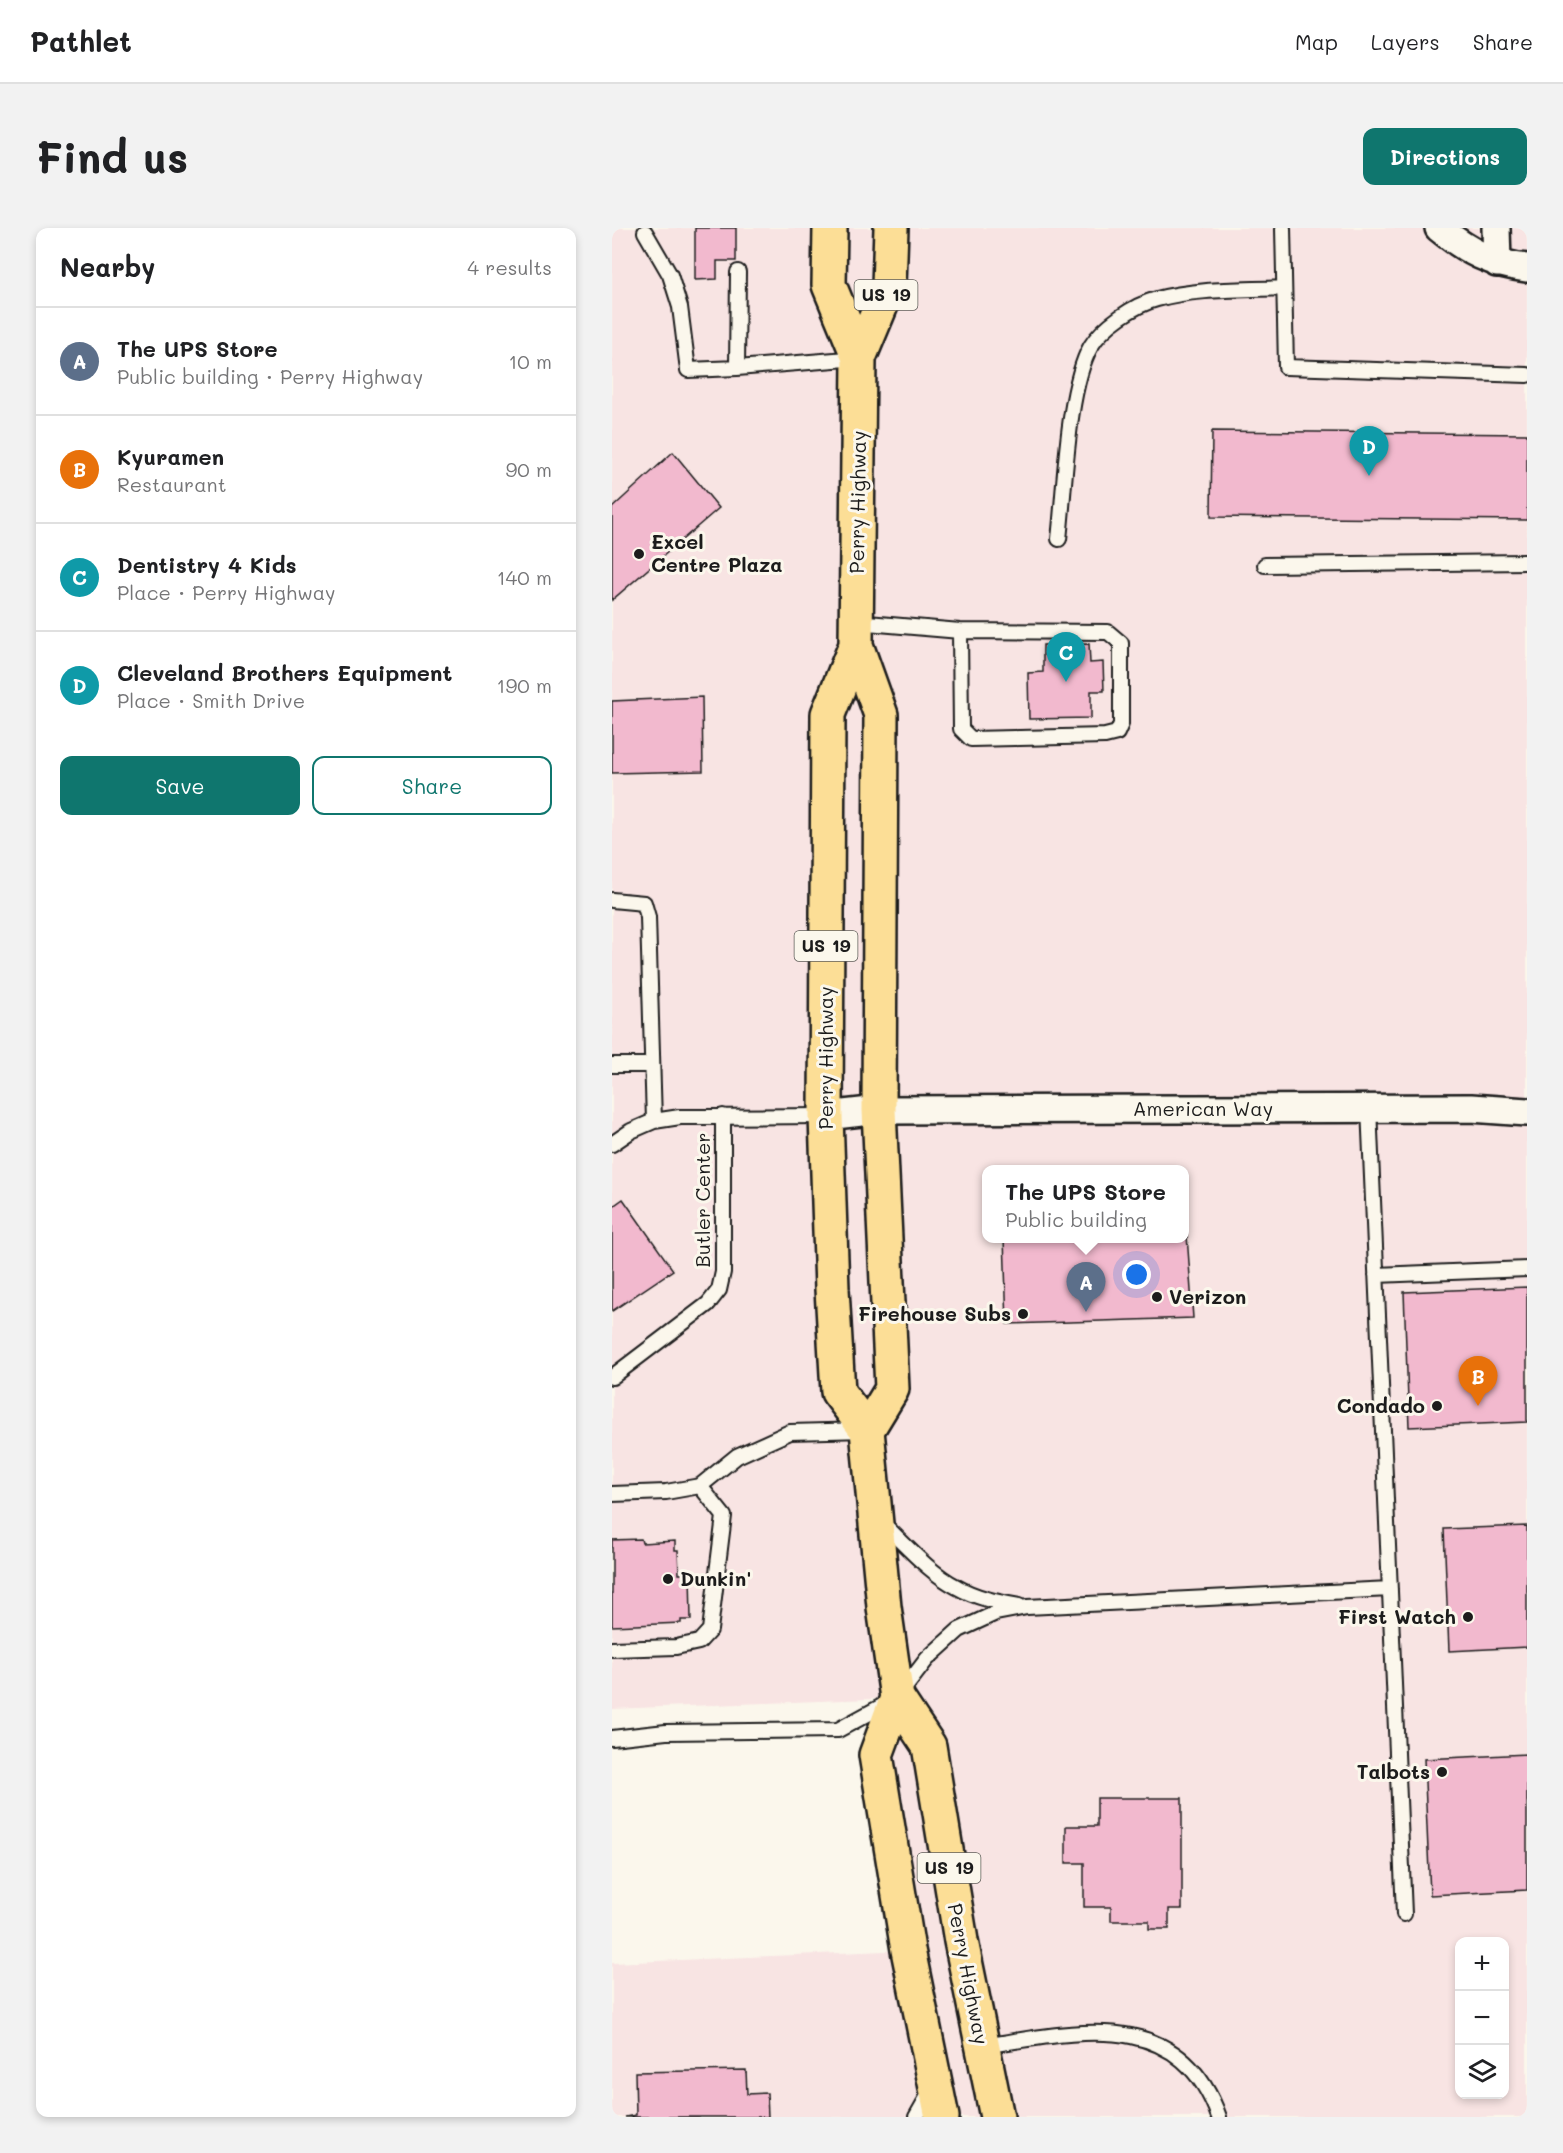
<!DOCTYPE html>
<html lang="en">
<head>
<meta charset="utf-8">
<style>
  :root { --surface:#fff; --page:#f2f2f2; --text:#202124; --muted:#757577; --line:#e0e0e0; --accent:#0f766e }
  body { margin:0; font-family:Mali,sans-serif; background:var(--page); color:var(--text) }
  .controls { position:absolute; right:18px; bottom:18px; display:grid; overflow:hidden; border-radius:12px; box-shadow:0 3px 9px #0003 }
  .controls button { width:54px; height:54px; display:grid; place-items:center; padding:0; border:0; border-bottom:2px solid var(--line); background:var(--surface); color:var(--text); font:30px sans-serif }
  .you { position:absolute; left:525px; top:1047px; width:21px; height:21px; margin:-15px; border:4px solid #fff; border-radius:50%; background:#1a73e8; box-shadow:0 0 0 9px #1a73e833 }
  .badge { display:grid; place-items:center; width:39px; height:39px; border-radius:50%; background:var(--accent); color:#fff; font-size:20px; font-weight:700 }
  .pin { position:absolute; translate:-50% -50px; filter:drop-shadow(0 2px 3px #0008) }
  .pin::after { content:''; position:absolute; top:32px; width:21px; height:18px; background:inherit; clip-path:polygon(0 0,100% 0,50% 100%) }
  .popup { position:absolute; left:370px; top:937px; width:207px; height:78px; box-sizing:border-box; display:grid; place-content:center; border-radius:12px; background:var(--surface); filter:drop-shadow(0 2px 4px #0005); font-size:20px; white-space:nowrap; color:var(--muted) }
  .popup b { font-size:22px; color:var(--text) }
  .popup::after { content:''; position:absolute; left:50%; top:100%; margin-left:-12px; border:12px solid transparent; border-top-color:var(--surface) }
  .list { margin:0; padding:0; list-style:none }
  h2 { display:flex; justify-content:space-between; align-items:center; height:78px; margin:0; padding:0 24px; font-size:26px }
  h2 small { font-size:20px; font-weight:400; color:var(--muted) }
  .list li { display:grid; grid-template-columns:39px 1fr auto; gap:18px; align-items:center; box-sizing:border-box; height:108px; padding:0 24px; border-top:2px solid var(--line) }
  .list b { display:block; font-size:22px; white-space:nowrap }
  .list p { margin:0; font-size:20px; white-space:nowrap; color:var(--muted) }
  .list em { font-size:20px; font-style:normal; color:var(--muted) }
  .actions { display:flex; gap:12px; padding:18px 24px }
  .actions a { flex:1; padding:14px 0; border:2px solid var(--accent); border-radius:12px; text-align:center; font-size:21px; color:var(--accent) }
  .actions .main { background:var(--accent); color:#fff }
  .icon { flex:none; width:33px; height:33px; fill:none; stroke:currentColor; stroke-width:2; stroke-linecap:round; stroke-linejoin:round }
  .map { position:relative; flex:none; width:915px; height:1889px; overflow:hidden; border-radius:12px }
  header { display:flex; align-items:center; gap:36px; box-sizing:border-box; height:84px; padding:0 30px; background:var(--surface); border-bottom:2px solid var(--line) }
  header strong { font-size:28px }
  nav { display:flex; gap:33px; margin-inline-start:auto; font-size:21px }
  .intro { display:flex; align-items:center; justify-content:space-between; box-sizing:border-box; height:144px; padding:0 36px }
  h1 { margin:0; font-size:42px }
  .button { padding:15px 27px; border-radius:12px; background:var(--accent); color:#fff; font-size:21px; font-weight:700 }
  main { display:flex; gap:36px; padding:0 36px }
  aside { flex:1; background:var(--surface); border-radius:12px; box-shadow:0 3px 9px #0003 }
  .map>svg:first-child { display:block }
</style>
</head>
<body>
<header>
<strong>Pathlet</strong>
<nav><a>Map</a><a>Layers</a><a>Share</a></nav>
</header>
<div class="intro"><h1>Find us</h1><a class="button">Directions</a></div>
<main>
<aside>
<h2>Nearby<small>4 results</small></h2>
<ul class="list">
<li><span class="badge" style="background:#5c6f8a">A</span><div><b>The UPS Store</b><p>Public building · Perry Highway</p></div><em>10 m</em></li>
<li><span class="badge" style="background:#e8710a">B</span><div><b>Kyuramen</b><p>Restaurant</p></div><em>90 m</em></li>
<li><span class="badge" style="background:#0f9aa8">C</span><div><b>Dentistry 4 Kids</b><p>Place · Perry Highway</p></div><em>140 m</em></li>
<li><span class="badge" style="background:#0f9aa8">D</span><div><b>Cleveland Brothers Equipment</b><p>Place · Smith Drive</p></div><em>190 m</em></li>
</ul>
<div class="actions"><a class="main">Save</a><a>Share</a></div>
</aside>
<div class="map">
<svg width="915" height="1889" viewBox="0 0 915 1889">
  <rect width="100%" height="100%" fill="#fbf7ec"/>
  <filter id="ink" filterUnits="userSpaceOnUse"><feTurbulence type="fractalNoise" baseFrequency=".0167" numOctaves="2"/><feDisplacementMap in="SourceGraphic" scale="12" xChannelSelector="R" yChannelSelector="G"/><feConvolveMatrix kernelMatrix="1 2 1 2 8 2 1 2 1" color-interpolation-filters="sRGB"/></filter>
  <g filter="url(#ink)">
    <path fill="#f8e4e3" fill-rule="evenodd" d="M0,0H915V1889H0V1735L295,1722L264,1527L284,1470L0,1481ZM375,942H573V1010H375ZM848,1714H892V1866H848Z"/>
    <path fill="#f2b9ce" stroke="#1c1c1c" stroke-width="1.5" d="M83,0H124V33H105V51L83,52Z
      M600,203L915,206V292L599,289Z
      M61,224L107,280L0,372V280Z
      M477,416L478,435L491,434L492,463H479V490L417,491L416,445L431,444V417Z
      M90,469L91,543L0,545V473Z
      M11,971L61,1042L0,1083V979Z
      M573,980L581,1090L395,1096L392,1010H573Z
      M915,1059V1194L797,1199L792,1064Z
      M915,1298V1419L837,1423L832,1301Z
      M29,1311L30,1315L63,1313V1322H66L67,1346H78L79,1392H69V1395L0,1398V1312Z
      M915,1526V1662L818,1667L812,1531Z
      M485,1570H570V1681H557V1701H537V1693H499V1679H472V1635H454V1598H485Z
      M134,1842L135,1866L155,1865L156,1889H13L24,1887L23,1844Z"/>
    <g fill="none" stroke-linecap="round" stroke-linejoin="round">
      <g stroke="#1c1c1c" stroke-width="18">
        <path id="lane" d="M671,0L674,139L915,147
          M33,4L58,47L68,79L76,142L125,140
          M126,44L125,140L247,130
          M447,311C453,260 455,160 479,118C491,98 522,77 545,71C585,60 631,62 672,60
          M653,337L915,334
          M244,394L348,403L496,404L509,415V496L505,505L493,508L359,511L349,501L348,403
          M0,672L32,675L36,689L42,893
          M0,837H39
          M757,880L792,1686
          M0,916L19,903L42,893L68,889L214,888
          M764,1047L915,1041
          M0,1149L96,1076L107,1062L111,1044V888
          M0,1266L54,1264L88,1258L125,1228L178,1204L253,1202
          M268,1293C292,1315 316,1344 345,1359C364,1370 386,1374 407,1378
          M0,1421L64,1419L87,1414L98,1402L112,1288L88,1258
          M0,1510L54,1504L226,1502L285,1470L315,1431L347,1402L384,1385L415,1379L778,1361
          M370,1818C461,1805 567,1776 607,1889
          M304,1889L320,1861"/>
      </g>
      <g stroke="#1c1c1c" stroke-width="32">
        <path id="street" d="M827,0C855,23 879,36 915,40
          M884,0L885,35
          M214,888L267,882L859,880L915,884"/>
      </g>
      <g stroke="#1c1c1c" stroke-width="38">
        <path id="primary" d="M218,0L217,57L247,130
          M279,0L277,58L247,130L244,417L216,486L214,888L220,1061L226,1164L255,1202L272,1379L285,1470L317,1518L349,1713L385,1889
          M244,417L269,487L267,882L280,1161L255,1202
          M285,1470L264,1527L296,1722L330,1889"/>
      </g>
      <use href="#lane" stroke="#fbf7ec" stroke-width="14"/>
      <use href="#street" stroke="#fbf7ec" stroke-width="27"/>
      <use href="#primary" stroke="#fcde96" stroke-width="33"/>
    </g>
  </g>
  <g fill="#1c1c1c" stroke="#fbf7ec" stroke-width="2">
    <circle cx="27" cy="326" r="6"/>
    <circle cx="545" cy="1069" r="6"/>
    <circle cx="411" cy="1086" r="6"/>
    <circle cx="825" cy="1178" r="6"/>
    <circle cx="56" cy="1351" r="6"/>
    <circle cx="856" cy="1389" r="6"/>
    <circle cx="830" cy="1544" r="6"/>
  </g>
  <g text-anchor="middle" stroke-width="6" stroke-linejoin="round" paint-order="stroke">
    <g fill="#fbf7ec" stroke="#5f5e5a" stroke-width="1.5">
      <rect x="242.5" y="52" width="63" height="30" rx="4.5"/>
      <rect x="182.5" y="703" width="63" height="30" rx="4.5"/>
      <rect x="305.5" y="1625" width="63" height="30" rx="4.5"/>
    </g>
    <g font-size="18" font-weight="bold" fill="#1c1c1c">
      <text x="274" y="73">US 19</text>
      <text x="214" y="724">US 19</text>
      <text x="337" y="1646">US 19</text>
    </g>
    <g font-size="20" fill="#1c1c1c" stroke="#fbf7ec">
      <text transform="translate(246 274) rotate(-89)" y="7">Perry Highway</text>
      <text transform="translate(214 830) rotate(-90)" y="7">Perry Highway</text>
      <text x="591" y="888">American Way</text>
      <text transform="translate(91 972) rotate(-90)" y="7">Butler Center</text>
      <text transform="translate(356 1746) rotate(79)" y="7">Perry Highway</text>
    </g>
    <g font-size="20" font-weight="bold" fill="#1c1c1c" stroke="#fbf7ec" text-anchor="end">
      <text x="39" y="321" text-anchor="start">Excel<tspan x="39" dy="23">Centre Plaza</tspan></text>
      <text x="557" y="1076" text-anchor="start">Verizon</text>
      <text x="399" y="1093">Firehouse Subs</text>
      <text x="813" y="1185">Condado</text>
      <text x="68" y="1358" text-anchor="start">Dunkin'</text>
      <text x="844" y="1396">First Watch</text>
      <text x="818" y="1551">Talbots</text>
    </g>
  </g>
</svg>
<div class="controls">
<button>+</button>
<button>−</button>
<button><svg class="icon" aria-label="layers" viewBox="0 0 24 24"><path d="M12 4l9 5-9 5-9-5zM3 14l9 5 9-5"/></svg></button>
</div>
<div class="you"></div>
<div class="pin badge" style="left:474px;top:1084px;background:#5c6f8a">A</div>
<div class="popup"><b>The UPS Store</b>Public building</div>
<div class="pin badge" style="left:866px;top:1178px;background:#e8710a">B</div>
<div class="pin badge" style="left:454px;top:454px;background:#0f9aa8">C</div>
<div class="pin badge" style="left:757px;top:248px;background:#0f9aa8">D</div>
</div>
</main>
</body>
</html>
